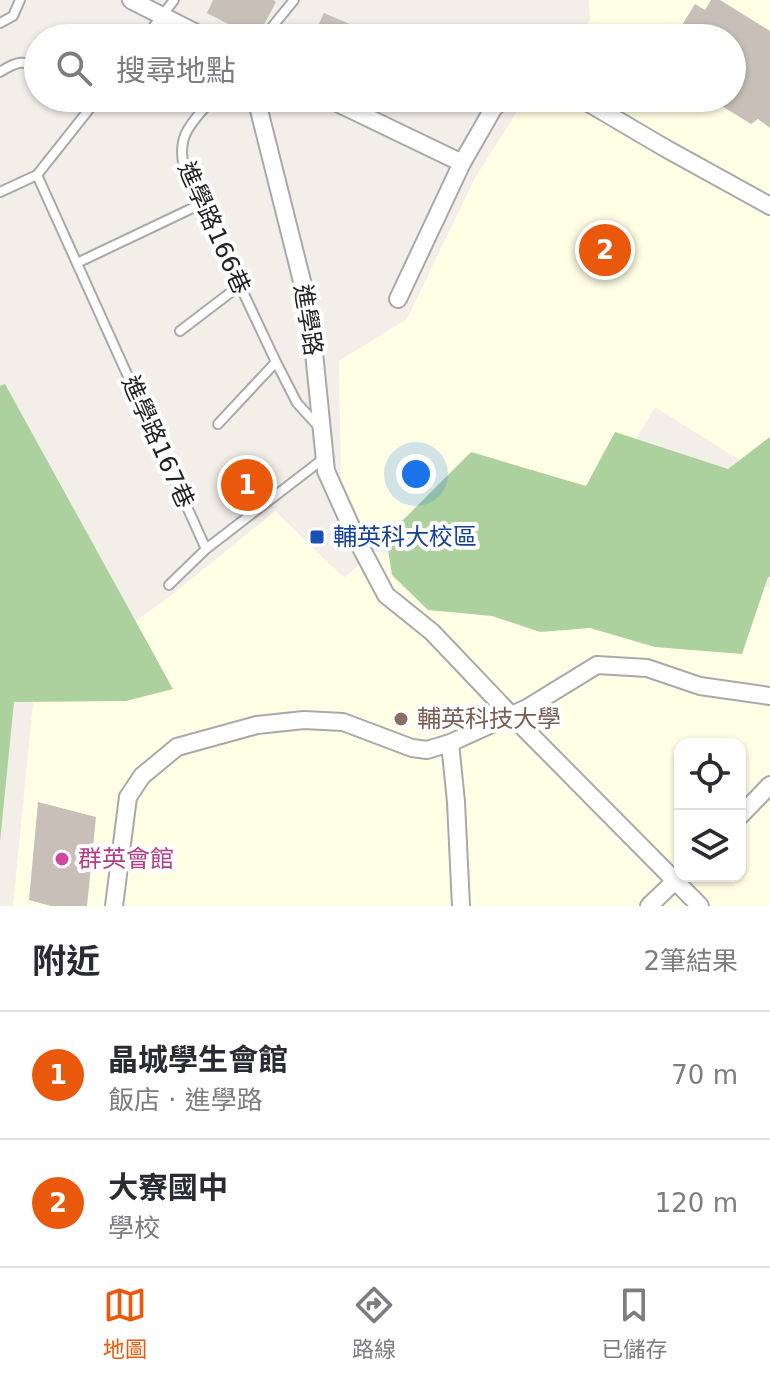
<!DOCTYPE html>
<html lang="zh-TW">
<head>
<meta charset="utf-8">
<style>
  :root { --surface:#fff; --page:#f7f7f7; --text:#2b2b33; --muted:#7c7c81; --line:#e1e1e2; --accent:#ea580c }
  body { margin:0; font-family:"DejaVu Sans","Noto Sans TC",sans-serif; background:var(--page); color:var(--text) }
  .controls { position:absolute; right:24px; bottom:24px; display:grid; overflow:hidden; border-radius:16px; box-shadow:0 2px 6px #0004 }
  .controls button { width:72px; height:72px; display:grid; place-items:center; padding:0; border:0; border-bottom:2px solid var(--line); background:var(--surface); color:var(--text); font:40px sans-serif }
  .you { position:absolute; left:416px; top:474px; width:28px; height:28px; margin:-20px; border:6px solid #fff; border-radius:50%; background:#1a73e8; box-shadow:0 0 0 12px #1a73e833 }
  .badge { display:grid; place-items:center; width:52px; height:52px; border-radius:50%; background:var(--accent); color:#fff; font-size:26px; font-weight:700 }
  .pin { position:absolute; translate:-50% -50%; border:4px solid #fff; box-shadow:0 2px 8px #0006 }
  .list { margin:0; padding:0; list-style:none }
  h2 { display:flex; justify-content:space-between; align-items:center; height:104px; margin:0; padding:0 32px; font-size:34px }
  h2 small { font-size:26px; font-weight:400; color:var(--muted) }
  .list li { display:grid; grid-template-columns:52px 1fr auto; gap:24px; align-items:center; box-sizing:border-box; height:128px; padding:0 32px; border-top:2px solid var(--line) }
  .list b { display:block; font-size:30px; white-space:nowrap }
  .list p { margin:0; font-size:26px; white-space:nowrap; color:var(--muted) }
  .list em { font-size:26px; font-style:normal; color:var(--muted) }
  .icon { flex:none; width:44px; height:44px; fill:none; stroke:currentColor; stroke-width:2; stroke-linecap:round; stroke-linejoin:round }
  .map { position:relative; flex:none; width:770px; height:906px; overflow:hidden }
  .search { position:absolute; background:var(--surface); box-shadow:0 2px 6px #0004; left:24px; right:24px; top:24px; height:88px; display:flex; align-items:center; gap:20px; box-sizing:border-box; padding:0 28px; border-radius:44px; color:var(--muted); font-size:30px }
  .sheet { height:360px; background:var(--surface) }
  nav { display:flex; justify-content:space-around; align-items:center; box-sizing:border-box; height:112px; border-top:2px solid var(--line); background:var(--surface); font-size:22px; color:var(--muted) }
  nav a { display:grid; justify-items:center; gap:4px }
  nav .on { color:var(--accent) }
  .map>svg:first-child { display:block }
</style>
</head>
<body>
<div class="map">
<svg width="770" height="906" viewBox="0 0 770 906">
  <rect width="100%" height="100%" fill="#f2efe9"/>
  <path fill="#ffffe5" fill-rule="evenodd" d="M589,0H770V479L655,407L597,503L431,509L365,531L341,480L339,361L407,319L474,180L522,103L527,98H732V38H576L590,20Z
    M275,511L344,578L374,551L476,573L729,588L770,587V906H13L34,694L172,595ZM680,744H740V876H680Z"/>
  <path fill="#add19e" d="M5,384L173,689L126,701L14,702L0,842V386Z
    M615,432L728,469L770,437V577H768L742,654L655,647L590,628L540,632L492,616L428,610L392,575L386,537L471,452L586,486Z"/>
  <path fill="#c7bfb8" d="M213,0H273L276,2L257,38H255L207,13Z
    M711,0H720L770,31V128L758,119L751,124L709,98H732V38H674L695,4L705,10Z
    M324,13L382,38H315V32Z
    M38,802L96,817L87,906H51L29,900Z"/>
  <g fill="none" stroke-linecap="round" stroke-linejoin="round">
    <g stroke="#a9a9a9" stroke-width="12">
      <path id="service" d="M0,23L13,16L20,0
        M145,38L174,0
        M263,38L294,0
        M0,72C14,63 24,58 38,69
        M72,98L87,111
        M213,98C193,122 176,134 184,167L276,362L297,403L319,427
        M37,175L206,549
        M0,192L37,175L98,98
        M77,263L201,204
        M180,331L239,286
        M218,424L276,362
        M169,585L206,549L323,459"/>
    </g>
    <g stroke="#a9a9a9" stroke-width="20">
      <path id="minor" d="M131,0L206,38
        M256,98L310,313L326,471L357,540L386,595L432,632L511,715L700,906
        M327,98L462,163L493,109L503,98
        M580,98L665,148L770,206
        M398,299L462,163
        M740,816L770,785
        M114,906L128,797L142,776L177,747L257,725L304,720L343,722L412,748L427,750L450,743
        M461,906L456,802L450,743L527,708L597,665L647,668L700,686L770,696
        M649,906L680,876"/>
    </g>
    <use href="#service" stroke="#fff" stroke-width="8"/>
    <use href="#minor" stroke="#fff" stroke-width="16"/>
  </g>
  <rect fill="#1a4fb4" stroke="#fff" stroke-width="3" x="309" y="529" width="16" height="16" rx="4"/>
  <circle fill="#8d6e63" stroke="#fff" stroke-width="3" cx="401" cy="719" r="8"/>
  <circle fill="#d1479c" stroke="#fff" stroke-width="3" cx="62" cy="859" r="8"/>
  <g text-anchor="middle" stroke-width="8" stroke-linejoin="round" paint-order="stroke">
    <g font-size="24" fill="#222" stroke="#fff">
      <text transform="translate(214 228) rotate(66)" y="8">進學路166巷</text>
      <text transform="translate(308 320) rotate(81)" y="8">進學路</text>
      <text transform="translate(158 442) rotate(66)" y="8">進學路167巷</text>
    </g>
    <g font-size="24" fill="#164399" stroke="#fff" text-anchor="start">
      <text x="333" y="545">輔英科大校區</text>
    </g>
    <g font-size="24" fill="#785e54" stroke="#fff" text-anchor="start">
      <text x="417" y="727">輔英科技大學</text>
    </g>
    <g font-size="24" fill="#b23c85" stroke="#fff" text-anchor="start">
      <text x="78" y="867">群英會館</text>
    </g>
  </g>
</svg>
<div class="controls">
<button><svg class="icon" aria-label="locate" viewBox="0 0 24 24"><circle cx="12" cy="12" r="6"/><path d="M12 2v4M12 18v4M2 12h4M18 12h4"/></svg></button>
<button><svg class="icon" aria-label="layers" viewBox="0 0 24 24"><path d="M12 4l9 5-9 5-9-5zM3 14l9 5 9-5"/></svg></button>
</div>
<div class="you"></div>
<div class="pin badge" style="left:247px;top:485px">1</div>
<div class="pin badge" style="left:605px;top:250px">2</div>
<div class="search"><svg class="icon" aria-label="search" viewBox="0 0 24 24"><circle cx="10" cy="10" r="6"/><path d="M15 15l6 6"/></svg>搜尋地點</div>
</div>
<section class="sheet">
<h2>附近<small>2筆結果</small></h2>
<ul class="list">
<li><span class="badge">1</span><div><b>晶城學生會館</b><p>飯店 · 進學路</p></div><em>70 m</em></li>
<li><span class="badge">2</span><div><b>大寮國中</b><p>學校</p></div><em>120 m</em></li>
</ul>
</section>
<nav>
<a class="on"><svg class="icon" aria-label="map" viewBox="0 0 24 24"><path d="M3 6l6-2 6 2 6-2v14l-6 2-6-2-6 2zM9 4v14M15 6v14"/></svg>地圖</a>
<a><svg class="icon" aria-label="directions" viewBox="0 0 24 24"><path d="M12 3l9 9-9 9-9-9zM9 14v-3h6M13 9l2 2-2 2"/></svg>路線</a>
<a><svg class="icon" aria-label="saved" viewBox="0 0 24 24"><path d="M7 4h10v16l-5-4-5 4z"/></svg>已儲存</a>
</nav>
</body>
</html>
